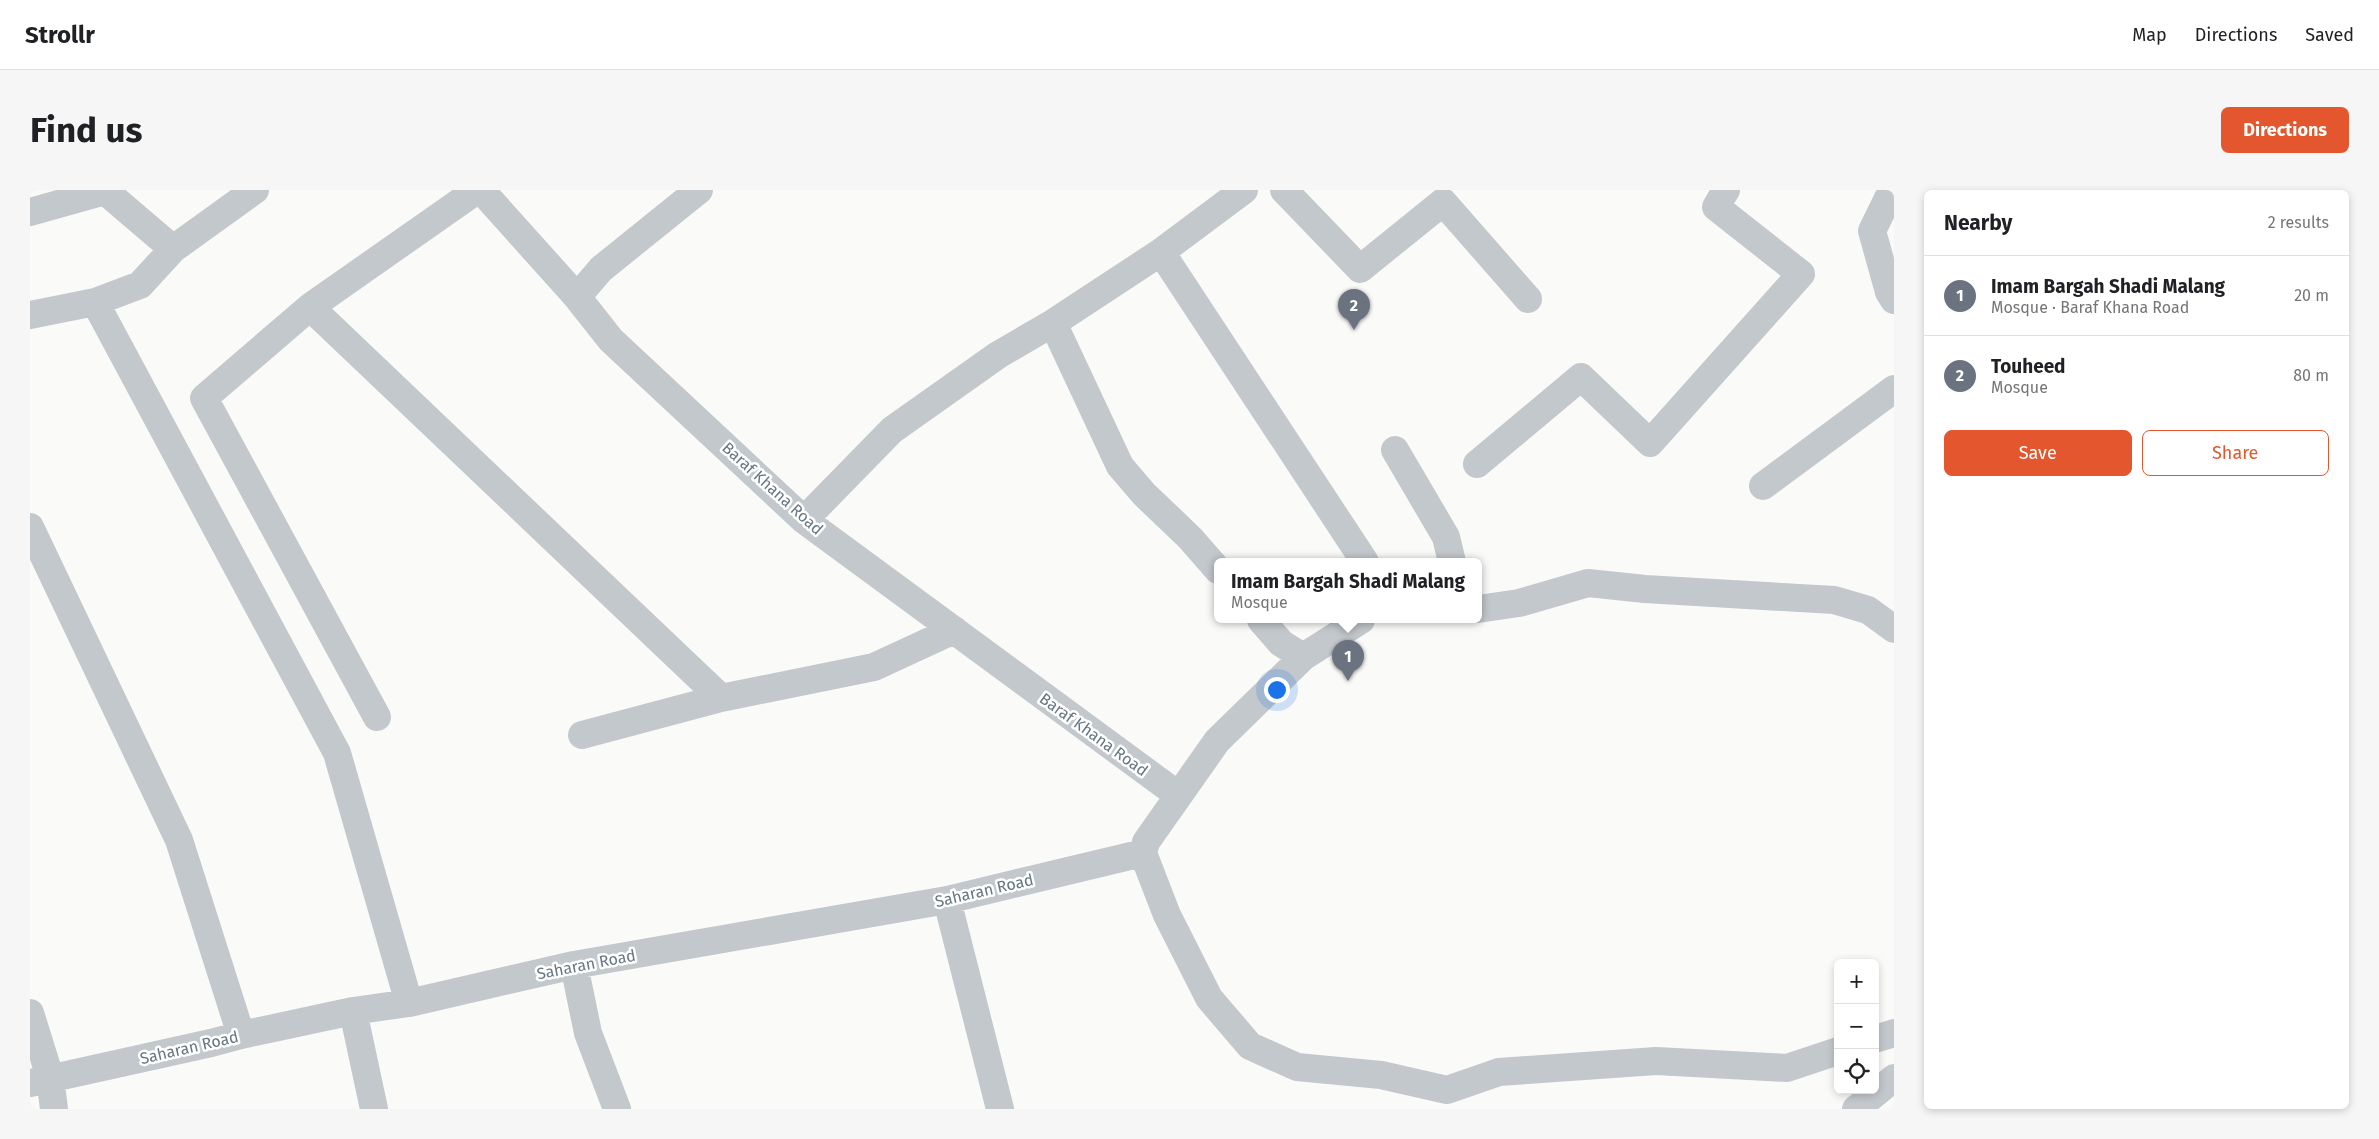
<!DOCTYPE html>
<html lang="en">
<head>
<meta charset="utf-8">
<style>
  :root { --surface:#fff; --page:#f6f6f6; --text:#202124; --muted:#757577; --line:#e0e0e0; --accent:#e4572e }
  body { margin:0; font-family:"Fira Sans",sans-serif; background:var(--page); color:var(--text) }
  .controls { position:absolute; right:15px; bottom:15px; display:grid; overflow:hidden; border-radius:8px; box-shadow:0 2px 8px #0003 }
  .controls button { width:45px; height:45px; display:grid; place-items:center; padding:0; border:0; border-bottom:1px solid var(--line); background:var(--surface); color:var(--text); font:25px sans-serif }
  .you { position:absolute; left:1246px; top:499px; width:18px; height:18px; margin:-12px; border:4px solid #fff; border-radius:50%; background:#1a73e8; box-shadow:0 0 0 8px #1a73e833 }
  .badge { display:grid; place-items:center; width:32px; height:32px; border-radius:50%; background:var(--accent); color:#fff; font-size:16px; font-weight:700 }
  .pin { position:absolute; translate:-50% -41px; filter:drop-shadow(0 1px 2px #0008) }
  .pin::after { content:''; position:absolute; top:26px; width:18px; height:15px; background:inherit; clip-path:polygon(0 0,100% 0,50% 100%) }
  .popup { position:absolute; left:1184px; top:368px; width:268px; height:65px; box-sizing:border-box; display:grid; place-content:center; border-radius:8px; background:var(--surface); filter:drop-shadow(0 1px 4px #0005); font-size:16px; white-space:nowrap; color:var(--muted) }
  .popup b { font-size:19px; color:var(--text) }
  .popup::after { content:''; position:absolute; left:50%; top:100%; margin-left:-10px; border:10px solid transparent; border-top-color:var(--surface) }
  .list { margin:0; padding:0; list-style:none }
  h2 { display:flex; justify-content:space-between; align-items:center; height:65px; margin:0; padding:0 20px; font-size:21px }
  h2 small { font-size:16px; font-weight:400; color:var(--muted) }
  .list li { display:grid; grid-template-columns:32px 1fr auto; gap:15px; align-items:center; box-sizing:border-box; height:80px; padding:0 20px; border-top:1px solid var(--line) }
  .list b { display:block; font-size:19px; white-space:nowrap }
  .list p { margin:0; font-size:16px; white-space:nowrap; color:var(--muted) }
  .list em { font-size:16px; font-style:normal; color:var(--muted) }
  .actions { display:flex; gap:10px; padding:15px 20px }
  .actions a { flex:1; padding:11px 0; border:1px solid var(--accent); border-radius:8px; text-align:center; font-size:18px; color:var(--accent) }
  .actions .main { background:var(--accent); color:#fff }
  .icon { flex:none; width:28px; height:28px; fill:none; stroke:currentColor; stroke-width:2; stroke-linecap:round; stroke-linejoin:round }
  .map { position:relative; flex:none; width:1864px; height:919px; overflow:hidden; border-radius:8px }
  header { display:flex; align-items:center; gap:30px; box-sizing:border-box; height:70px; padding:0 25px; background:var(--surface); border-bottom:1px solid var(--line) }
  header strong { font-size:24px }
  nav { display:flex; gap:28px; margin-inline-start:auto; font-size:18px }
  .intro { display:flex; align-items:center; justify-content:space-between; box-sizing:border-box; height:120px; padding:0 30px }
  h1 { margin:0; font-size:35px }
  .button { padding:12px 22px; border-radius:8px; background:var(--accent); color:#fff; font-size:18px; font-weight:700 }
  main { display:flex; gap:30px; padding:0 30px }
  aside { flex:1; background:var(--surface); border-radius:8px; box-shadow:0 2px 8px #0003 }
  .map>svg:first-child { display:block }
</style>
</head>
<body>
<header>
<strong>Strollr</strong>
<nav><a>Map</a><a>Directions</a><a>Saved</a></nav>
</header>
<div class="intro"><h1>Find us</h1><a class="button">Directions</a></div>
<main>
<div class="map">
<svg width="1864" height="919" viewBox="0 0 1864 919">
  <rect width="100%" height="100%" fill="#fafaf8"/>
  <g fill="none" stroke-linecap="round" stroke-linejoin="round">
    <path stroke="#c3c8cc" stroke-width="28" d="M74,0L143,59
      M451,0L547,107L581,150L774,330L1148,605
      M1254,0L1330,79L1413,12L1498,109
      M1862,0L1842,41L1859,102L1864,110
      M0,22L75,1
      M1131,62L1335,372
      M547,107L571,79L669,0
      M65,112L307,563L379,813
      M280,117L691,508
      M0,125L65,112L110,95L143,59L225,0
      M1023,133L1090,276L1114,304L1160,348L1188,380
      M1365,260L1416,347L1422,372
      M1447,274L1551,187L1620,253L1771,84L1686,17L1696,0
      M1733,296L1864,199
      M774,330L862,240L968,165L1023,133L1131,62L1214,0
      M0,337L149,650L211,845
      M1448,419L1489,413L1558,393L1615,399L1804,410L1838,420L1864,439
      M1231,430L1251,453L1273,467
      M1331,430L1273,467L1187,551L1116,652L1113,663L1137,725L1179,808L1220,856L1267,877L1351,885L1417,900L1469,882L1626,871L1757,878L1808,861
      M347,527L174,208L280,117L447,0
      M552,545L691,508L844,477L924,440
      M917,710L970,919
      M544,775L558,843L587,919
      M323,821L344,919
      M0,823L20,887L24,919
      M1845,849L1864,843
      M0,893L181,853L211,845L323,821L379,813L544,775L917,710L1113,663
      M1826,919L1864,888"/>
  </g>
  <g text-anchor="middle" stroke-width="5" stroke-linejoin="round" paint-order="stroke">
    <g font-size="16" fill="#657683" stroke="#fff">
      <text transform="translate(743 298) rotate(42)" y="6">Baraf Khana Road</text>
      <text transform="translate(1064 544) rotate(36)" y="6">Baraf Khana Road</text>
      <text transform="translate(954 700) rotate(-13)" y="6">Saharan Road</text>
      <text transform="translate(556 774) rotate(-11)" y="6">Saharan Road</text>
      <text transform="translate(159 857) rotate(-13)" y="6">Saharan Road</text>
    </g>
  </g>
</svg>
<div class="controls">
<button>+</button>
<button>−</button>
<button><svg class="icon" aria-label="locate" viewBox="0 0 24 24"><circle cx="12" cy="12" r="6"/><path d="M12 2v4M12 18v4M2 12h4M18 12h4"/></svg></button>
</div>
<div class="you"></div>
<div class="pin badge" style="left:1318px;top:491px;background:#6b7280">1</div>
<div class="popup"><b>Imam Bargah Shadi Malang</b>Mosque</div>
<div class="pin badge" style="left:1324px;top:140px;background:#6b7280">2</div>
</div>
<aside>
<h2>Nearby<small>2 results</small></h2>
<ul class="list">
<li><span class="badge" style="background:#6b7280">1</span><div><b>Imam Bargah Shadi Malang</b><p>Mosque · Baraf Khana Road</p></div><em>20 m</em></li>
<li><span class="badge" style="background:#6b7280">2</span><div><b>Touheed</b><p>Mosque</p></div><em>80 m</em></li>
</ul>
<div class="actions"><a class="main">Save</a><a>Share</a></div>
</aside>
</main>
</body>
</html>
